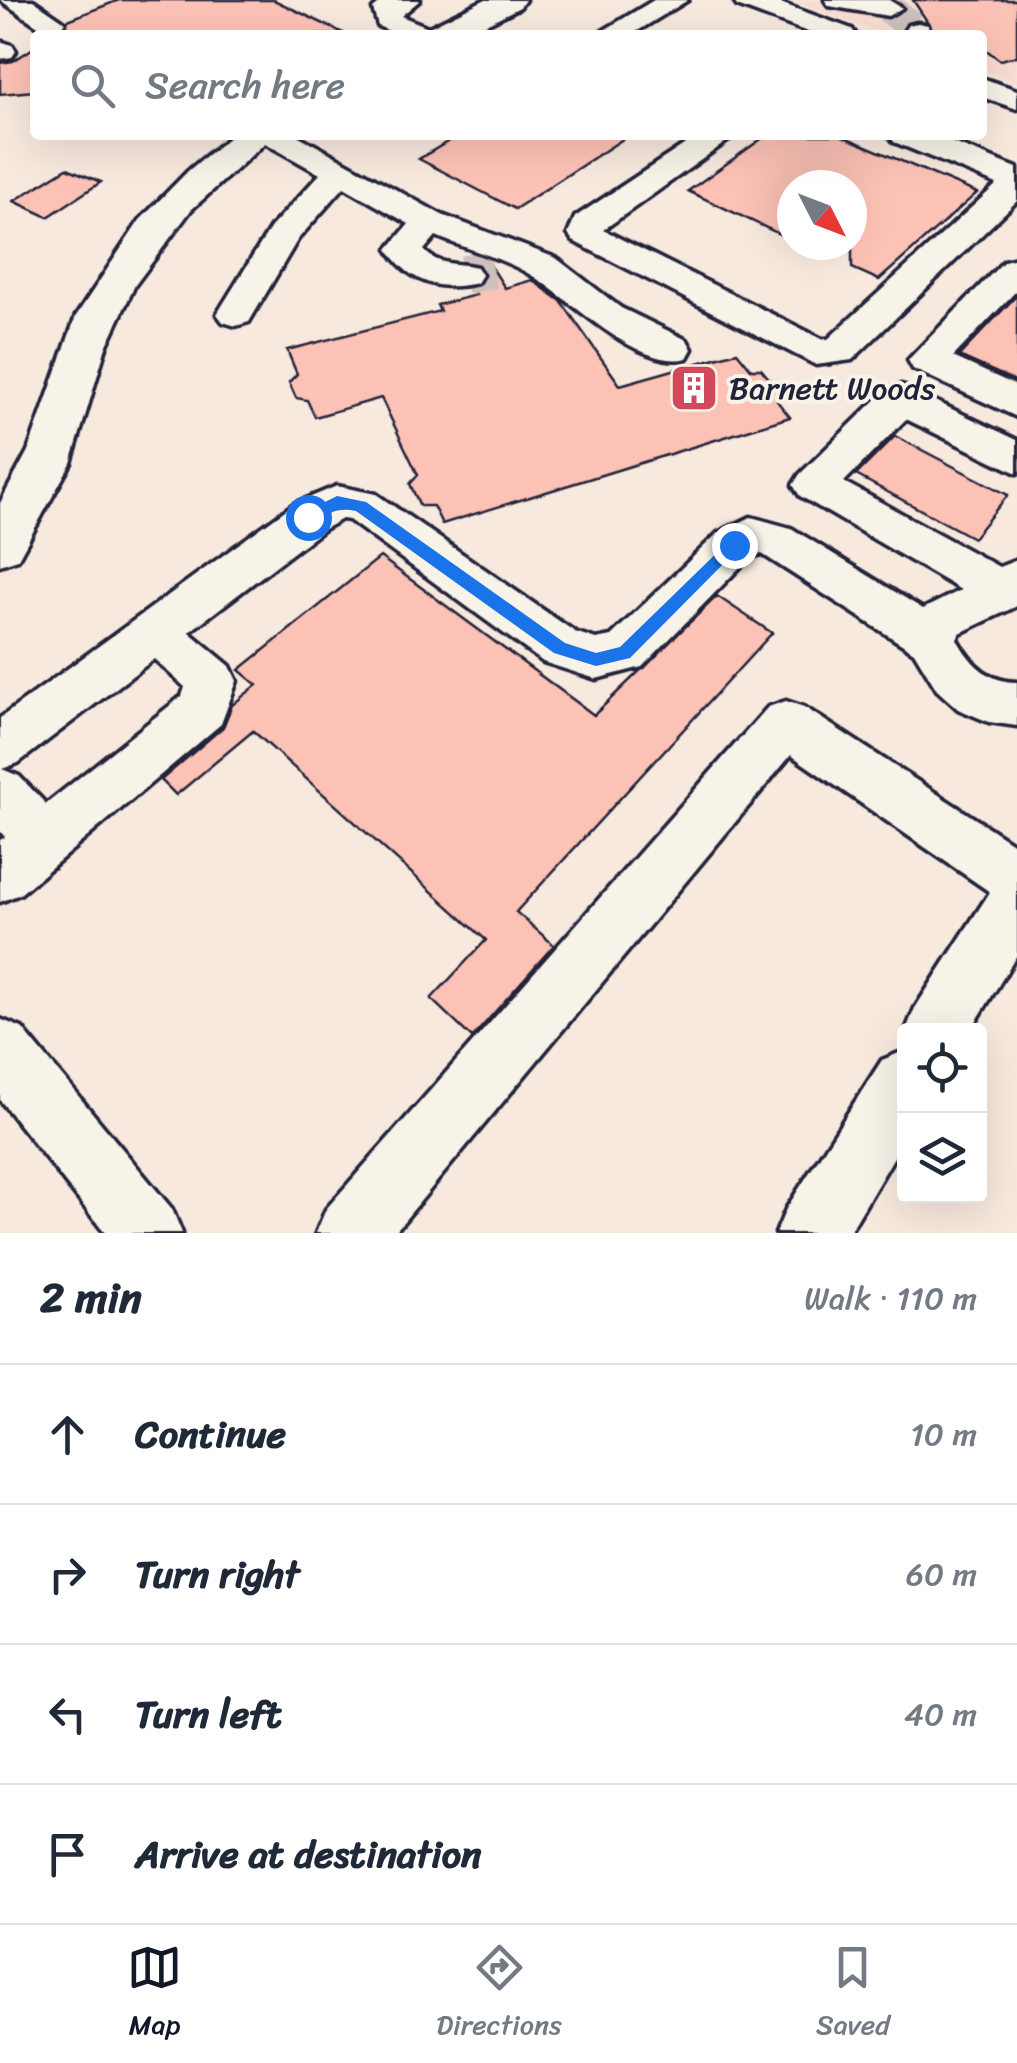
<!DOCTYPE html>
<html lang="en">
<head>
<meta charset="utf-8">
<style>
  :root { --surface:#fff; --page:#f6f6f7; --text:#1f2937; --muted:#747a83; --line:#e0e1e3; --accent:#111827 }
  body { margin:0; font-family:Sriracha,sans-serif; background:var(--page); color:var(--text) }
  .controls { position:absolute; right:30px; bottom:30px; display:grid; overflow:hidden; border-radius:10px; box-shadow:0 10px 40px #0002 }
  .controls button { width:90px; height:90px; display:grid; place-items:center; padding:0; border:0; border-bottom:2px solid var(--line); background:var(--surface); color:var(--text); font:50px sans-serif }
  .compass { position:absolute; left:777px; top:170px; width:90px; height:90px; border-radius:50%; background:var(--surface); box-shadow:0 10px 40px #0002; rotate:132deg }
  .stop { position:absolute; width:30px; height:30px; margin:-22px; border:8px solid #1a73e8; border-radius:50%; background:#fff }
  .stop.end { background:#1a73e8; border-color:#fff; box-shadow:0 2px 10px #0008 }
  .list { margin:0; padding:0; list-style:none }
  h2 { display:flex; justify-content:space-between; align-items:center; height:130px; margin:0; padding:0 40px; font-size:42px }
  h2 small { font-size:32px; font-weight:400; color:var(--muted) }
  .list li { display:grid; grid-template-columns:65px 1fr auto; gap:30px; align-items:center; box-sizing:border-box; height:140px; padding:0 40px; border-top:2px solid var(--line) }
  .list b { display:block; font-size:38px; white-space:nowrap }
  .list em { font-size:32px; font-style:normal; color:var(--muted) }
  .icon { flex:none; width:55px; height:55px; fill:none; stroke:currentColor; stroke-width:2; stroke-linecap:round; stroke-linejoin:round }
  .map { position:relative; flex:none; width:1017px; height:1233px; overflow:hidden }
  .search { position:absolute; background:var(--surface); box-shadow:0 10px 40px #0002; left:30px; right:30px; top:30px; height:110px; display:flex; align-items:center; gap:25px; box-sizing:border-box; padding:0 35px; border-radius:10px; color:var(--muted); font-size:38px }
  .sheet { height:690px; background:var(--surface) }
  nav { display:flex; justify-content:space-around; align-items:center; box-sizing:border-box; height:140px; border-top:2px solid var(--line); background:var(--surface); font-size:28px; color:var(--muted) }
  nav a { display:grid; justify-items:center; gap:5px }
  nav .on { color:var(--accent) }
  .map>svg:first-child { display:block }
</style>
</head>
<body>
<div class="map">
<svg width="1017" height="1233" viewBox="0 0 1017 1233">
  <rect width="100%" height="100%" fill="#f8e9de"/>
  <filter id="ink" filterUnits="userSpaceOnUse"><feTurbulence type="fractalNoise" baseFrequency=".01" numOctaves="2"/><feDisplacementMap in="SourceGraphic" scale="20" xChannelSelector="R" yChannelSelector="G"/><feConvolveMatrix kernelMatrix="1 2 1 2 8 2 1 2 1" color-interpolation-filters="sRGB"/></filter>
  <g filter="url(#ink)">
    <path fill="#faddd2" d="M789,0H1017V83L982,70V35H886Z"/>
    <path fill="#fdc2b6" stroke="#22223b" stroke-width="2.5" d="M119,0H274L347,35H36L61,32L68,20Z
      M913,0H1017V56L1000,60L982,47V35H936Z
      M35,47V91L0,94V63L13,61Z
      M459,135H629L515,209L419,159Z
      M767,135H840L977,193L879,280L852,268V185H792V240L688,191Z
      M67,168L101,182L48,217L14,201Z
      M487,260L505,288L532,280L561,301L620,385L737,352L751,369H761L782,394L777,401L790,417L442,524L433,506H420L410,484L418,475L381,398L315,417L307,400L296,398L289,382L297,374L287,350L440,311L437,305L476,295L472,288L480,285L485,277L476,263Z
      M1017,295V382L959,356Z
      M895,436L1008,495L973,538L856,475Z
      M380,557L594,715L717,596L772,633L516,912L554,945L472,1038L431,999L486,940L253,731L176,795L161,780L223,727L232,705L257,685L239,670Z"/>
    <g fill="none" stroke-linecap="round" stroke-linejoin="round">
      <path stroke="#cdc1bd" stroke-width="30" stroke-dasharray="30 15" stroke-linecap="butt" d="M888,8L918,31"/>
      <path stroke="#cdc1bd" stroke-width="39" stroke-dasharray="39 19" stroke-linecap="butt" d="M464,275L493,269"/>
      <g stroke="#22223b" stroke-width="7">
        <path id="minor" d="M0,0H33L65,22L61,28H41Z
          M384,0H420L401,16L433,29L437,35H399L378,26L373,9Z
          M654,0H688L631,35H596Z
          M733,0H772L852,29L856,35H816L737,6Z
          M825,0H889L902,8L888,16L829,6Z
          M918,23L928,25L930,35H902L908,25Z
          M0,41L12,45L16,51L12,57L0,59Z
          M982,78L1017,90V109L982,97Z
          M258,135H297L442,215L556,258L621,308L687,340L692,349L687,358C639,371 570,298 531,275C503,258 466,249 436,236L424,250C439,267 456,262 477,267L482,275L477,283C440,292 408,282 388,249L409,224L344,187L298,239L249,322L236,326L223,322L217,314L271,227L320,174L263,142Z
          M699,135H736L603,230L822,339H828L997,184L894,142L889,135H933L1017,168V201L852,360L816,365L573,241L568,234L575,217Z
          M1017,258V290L953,357L1017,386V417L913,369L908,360L1004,261Z
          M901,385L1017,440V473L906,419L844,482L999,567L1017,560V606L960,633L957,639C970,663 988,682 1017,682V726L989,722L958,709L937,690L914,652L762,554L750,557L642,667L596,679L543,662L349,520L342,519L324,529L189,632L230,666L237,681L221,724L20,894L0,902V840L5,837L0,831V718L292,505L337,486L376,494L575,632L596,639L611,636L718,533L751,517L791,528L923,609L961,590L800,496L793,485L800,474L887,389ZM154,659L185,687L182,696L46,804L19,776L2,769L18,763Z
          M786,701L804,707L1017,846V955L971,1030H906L915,1008L990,892L791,755L394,1233H316L326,1209L768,707Z
          M0,1019L22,1028L172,1209L182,1233H105L0,1100Z
          M904,1051V1140L849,1233H776L786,1209L882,1060Z"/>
      </g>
      <g stroke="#22223b" stroke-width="7">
        <path id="major" d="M484,0H525L520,7L464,35H423L427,28Z
          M232,135H274L191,210L135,285L106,347L71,463L18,559L0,565V503L28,451L76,316L140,220L189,170Z"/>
      </g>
      <use href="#minor" fill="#f7f3e8" fill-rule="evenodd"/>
      <use href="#major" fill="#f7f3e8" fill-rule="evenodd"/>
    </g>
  </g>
  <path fill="#1a73e8" d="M337,496L366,502L565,643L596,653L620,647L729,541L734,539L742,545L630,658L596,666L554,653L356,511C328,505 324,523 303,521V513Z"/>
  <defs>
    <g id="building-square" transform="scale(2.5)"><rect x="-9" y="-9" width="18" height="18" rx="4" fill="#d1495b" stroke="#f7f3e8"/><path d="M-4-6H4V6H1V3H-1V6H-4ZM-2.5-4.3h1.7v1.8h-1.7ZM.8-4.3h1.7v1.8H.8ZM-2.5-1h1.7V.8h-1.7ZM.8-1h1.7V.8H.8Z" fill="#fff"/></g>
  </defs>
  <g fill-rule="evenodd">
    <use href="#building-square" x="694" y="388"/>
  </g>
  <g text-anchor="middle" stroke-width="8" stroke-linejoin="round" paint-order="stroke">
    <g font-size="32" fill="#22223b" stroke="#f7f3e8" text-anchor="start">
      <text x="729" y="399">Barnett Woods</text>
    </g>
  </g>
</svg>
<div class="controls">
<button><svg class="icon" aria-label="locate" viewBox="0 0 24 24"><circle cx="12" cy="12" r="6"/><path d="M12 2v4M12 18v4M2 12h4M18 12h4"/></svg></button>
<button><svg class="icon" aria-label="layers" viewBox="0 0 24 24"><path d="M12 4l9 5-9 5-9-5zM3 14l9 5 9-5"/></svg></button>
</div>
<svg class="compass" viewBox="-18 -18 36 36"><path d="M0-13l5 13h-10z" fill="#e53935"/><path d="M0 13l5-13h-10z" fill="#747a83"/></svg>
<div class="stop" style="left:308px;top:517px"></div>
<div class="stop end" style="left:734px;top:545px"></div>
<div class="search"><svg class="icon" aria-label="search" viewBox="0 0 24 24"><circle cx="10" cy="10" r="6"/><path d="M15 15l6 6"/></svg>Search here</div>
</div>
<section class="sheet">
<h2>2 min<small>Walk · 110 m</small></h2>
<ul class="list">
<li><svg class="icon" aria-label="ahead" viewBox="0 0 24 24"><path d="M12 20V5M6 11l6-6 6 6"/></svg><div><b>Continue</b></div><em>10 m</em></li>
<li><svg class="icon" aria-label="right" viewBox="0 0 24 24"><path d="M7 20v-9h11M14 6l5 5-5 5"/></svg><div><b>Turn right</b></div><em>60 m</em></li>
<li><svg class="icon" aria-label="left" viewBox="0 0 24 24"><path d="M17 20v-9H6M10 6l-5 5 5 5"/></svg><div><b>Turn left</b></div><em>40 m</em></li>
<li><svg class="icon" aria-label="arrive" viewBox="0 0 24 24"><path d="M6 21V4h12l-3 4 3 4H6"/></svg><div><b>Arrive at destination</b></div></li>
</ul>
</section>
<nav>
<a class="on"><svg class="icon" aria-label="map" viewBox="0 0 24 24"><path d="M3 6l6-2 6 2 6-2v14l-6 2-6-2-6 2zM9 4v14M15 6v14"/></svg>Map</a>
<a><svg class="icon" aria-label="directions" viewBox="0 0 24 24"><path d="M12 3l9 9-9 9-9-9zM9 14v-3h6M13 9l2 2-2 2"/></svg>Directions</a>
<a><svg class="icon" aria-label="saved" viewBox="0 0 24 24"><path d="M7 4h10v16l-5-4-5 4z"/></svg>Saved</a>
</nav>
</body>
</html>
